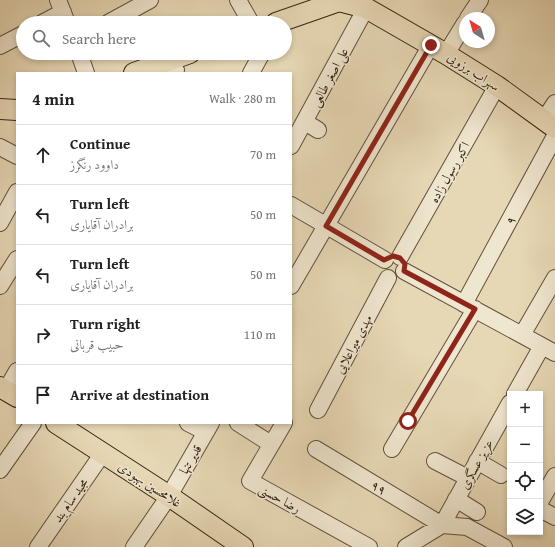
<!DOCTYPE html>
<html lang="en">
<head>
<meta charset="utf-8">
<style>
  :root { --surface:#fff; --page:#f2f2f2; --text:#222; --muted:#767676; --line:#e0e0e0 }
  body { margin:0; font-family:"Gentium Book Plus",Amiri,serif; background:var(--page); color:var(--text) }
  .controls { position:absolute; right:12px; bottom:12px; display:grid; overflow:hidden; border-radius:0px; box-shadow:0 2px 6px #0003 }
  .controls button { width:36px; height:36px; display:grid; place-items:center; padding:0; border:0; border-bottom:1px solid var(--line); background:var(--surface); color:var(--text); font:20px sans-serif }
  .compass { position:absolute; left:459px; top:12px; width:36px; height:36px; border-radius:50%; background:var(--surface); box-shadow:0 2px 6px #0003; rotate:323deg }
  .stop { position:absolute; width:12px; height:12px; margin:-9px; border:3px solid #8f2418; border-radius:50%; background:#fff }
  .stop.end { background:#8f2418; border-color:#fff; box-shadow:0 1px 4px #0008 }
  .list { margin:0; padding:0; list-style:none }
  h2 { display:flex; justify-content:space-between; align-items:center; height:52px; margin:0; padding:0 16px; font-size:17px }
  h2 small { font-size:13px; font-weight:400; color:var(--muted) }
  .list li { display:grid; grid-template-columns:26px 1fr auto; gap:12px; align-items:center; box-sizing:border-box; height:60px; padding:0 16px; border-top:1px solid var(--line) }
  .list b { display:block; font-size:15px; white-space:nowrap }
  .list p { margin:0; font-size:13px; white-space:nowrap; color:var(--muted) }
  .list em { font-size:13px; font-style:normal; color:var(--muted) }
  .icon { flex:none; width:22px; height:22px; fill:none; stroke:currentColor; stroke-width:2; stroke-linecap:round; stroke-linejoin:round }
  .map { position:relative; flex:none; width:555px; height:547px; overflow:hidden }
  .search { position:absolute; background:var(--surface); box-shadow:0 2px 6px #0003; left:16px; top:16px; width:276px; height:44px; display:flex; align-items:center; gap:10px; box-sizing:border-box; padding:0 14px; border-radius:22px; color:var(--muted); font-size:15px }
  .panel { position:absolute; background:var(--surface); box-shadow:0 2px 6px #0003; left:16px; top:72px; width:276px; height:352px; border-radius:0px }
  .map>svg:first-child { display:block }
</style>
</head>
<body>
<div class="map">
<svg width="555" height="547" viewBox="0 0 555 547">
  <rect width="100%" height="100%" fill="#e7d8b5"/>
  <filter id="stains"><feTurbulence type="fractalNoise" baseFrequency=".005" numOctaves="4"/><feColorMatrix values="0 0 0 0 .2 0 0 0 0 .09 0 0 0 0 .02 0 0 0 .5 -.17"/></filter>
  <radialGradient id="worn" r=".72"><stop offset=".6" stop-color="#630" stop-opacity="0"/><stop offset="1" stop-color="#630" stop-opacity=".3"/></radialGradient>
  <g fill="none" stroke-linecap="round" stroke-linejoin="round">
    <g stroke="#61513c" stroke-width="18">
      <path id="minor" d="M58,0L67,23
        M238,0L251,23
        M468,18L480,0
        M42,23L63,12
        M108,23L150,0
        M0,46L23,34
        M79,53L86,73
        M446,54L465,23
        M174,73L176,70
        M251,73L262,53
        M544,120L555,103
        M305,122L318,130
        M291,146L366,8
        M0,147L17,156
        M291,205L385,260
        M0,223L17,192
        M400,257L497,86
        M404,271L555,353
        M0,286L17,259
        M291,286L431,45
        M464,304L555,136
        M522,335L555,278
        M6,390L17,371
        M515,394L542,346
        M318,410L388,278
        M188,423L206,432
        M238,423L271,444
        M284,423L250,481L369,547
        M316,449L442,525L510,403
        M392,449L475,309
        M435,461L468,478
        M477,461L501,475
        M0,470L33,423
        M456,499L477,512
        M540,502L555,476
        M540,509L555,517
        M38,547L103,453
        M134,547L169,496L211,423
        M406,547L442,525L467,527L504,547"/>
    </g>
    <g stroke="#342413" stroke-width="22">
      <path id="major" d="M276,23L339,1L366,8L446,54L497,86L555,128
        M134,73L190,53
        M0,109L17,110
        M0,387L17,397
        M56,423L169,496L243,547"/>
    </g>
    <use href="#minor" stroke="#efe6cf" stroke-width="16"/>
    <use href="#major" stroke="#e7d8b5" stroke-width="20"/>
  </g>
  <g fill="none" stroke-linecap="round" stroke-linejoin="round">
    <path stroke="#8f2418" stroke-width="5" d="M408,421L475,309L404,271L405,264L400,258L393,256L384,260L326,226L431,45"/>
  </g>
  <g text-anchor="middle" stroke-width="3" stroke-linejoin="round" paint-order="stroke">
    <g font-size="13" fill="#342413" stroke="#efe6cf">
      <text transform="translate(474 71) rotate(33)" y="5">سهراب برزویی</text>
      <text transform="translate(329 77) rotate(-62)" y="5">علی اصغر طالعی</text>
      <text transform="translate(449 172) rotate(-60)" y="5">اکبر رسول زاده</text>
      <text transform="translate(510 220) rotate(-61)" y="5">۹</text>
      <text transform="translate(353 344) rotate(-62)" y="5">مهدی میراعلایی</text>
      <text transform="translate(190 459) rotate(-60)" y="5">قدیر تنها</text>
      <text transform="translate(476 464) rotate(-61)" y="5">عزیز عسگری</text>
      <text transform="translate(150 484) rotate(33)" y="5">غلامحسین بهبودی</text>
      <text transform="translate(379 487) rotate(31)" y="5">۹۹</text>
      <text transform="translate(280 498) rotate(29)" y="5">رضا حسنی</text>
      <text transform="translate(70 500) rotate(-55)" y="5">مجید سام بند</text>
    </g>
  </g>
  <rect width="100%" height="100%" filter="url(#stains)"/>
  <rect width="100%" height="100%" fill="url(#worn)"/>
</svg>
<div class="controls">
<button>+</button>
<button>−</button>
<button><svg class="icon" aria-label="locate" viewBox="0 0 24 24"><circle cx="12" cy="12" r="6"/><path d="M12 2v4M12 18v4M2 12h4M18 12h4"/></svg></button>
<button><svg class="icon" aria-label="layers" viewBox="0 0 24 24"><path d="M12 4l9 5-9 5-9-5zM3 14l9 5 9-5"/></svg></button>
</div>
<svg class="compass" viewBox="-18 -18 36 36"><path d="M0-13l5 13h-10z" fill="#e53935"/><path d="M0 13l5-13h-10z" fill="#767676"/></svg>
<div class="stop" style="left:408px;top:421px"></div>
<div class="stop end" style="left:431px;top:45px"></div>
<div class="search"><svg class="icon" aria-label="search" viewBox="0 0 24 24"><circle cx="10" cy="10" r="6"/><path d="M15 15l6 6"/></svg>Search here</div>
<section class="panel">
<h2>4 min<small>Walk · 280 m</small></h2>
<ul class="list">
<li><svg class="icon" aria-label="ahead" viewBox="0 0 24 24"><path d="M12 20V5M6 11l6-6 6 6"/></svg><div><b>Continue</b><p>داوود رنگرز</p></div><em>70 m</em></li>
<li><svg class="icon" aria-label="left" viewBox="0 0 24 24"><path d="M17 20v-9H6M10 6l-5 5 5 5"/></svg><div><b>Turn left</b><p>برادران آقایاری</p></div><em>50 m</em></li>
<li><svg class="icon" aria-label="left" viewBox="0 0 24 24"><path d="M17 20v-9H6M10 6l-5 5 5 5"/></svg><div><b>Turn left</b><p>برادران آقایاری</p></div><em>50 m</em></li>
<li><svg class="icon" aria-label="right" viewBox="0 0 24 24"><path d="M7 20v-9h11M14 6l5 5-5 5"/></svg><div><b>Turn right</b><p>حبیب قربانی</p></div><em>110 m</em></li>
<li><svg class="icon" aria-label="arrive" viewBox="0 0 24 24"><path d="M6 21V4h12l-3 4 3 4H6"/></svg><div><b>Arrive at destination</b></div></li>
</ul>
</section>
</div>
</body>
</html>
